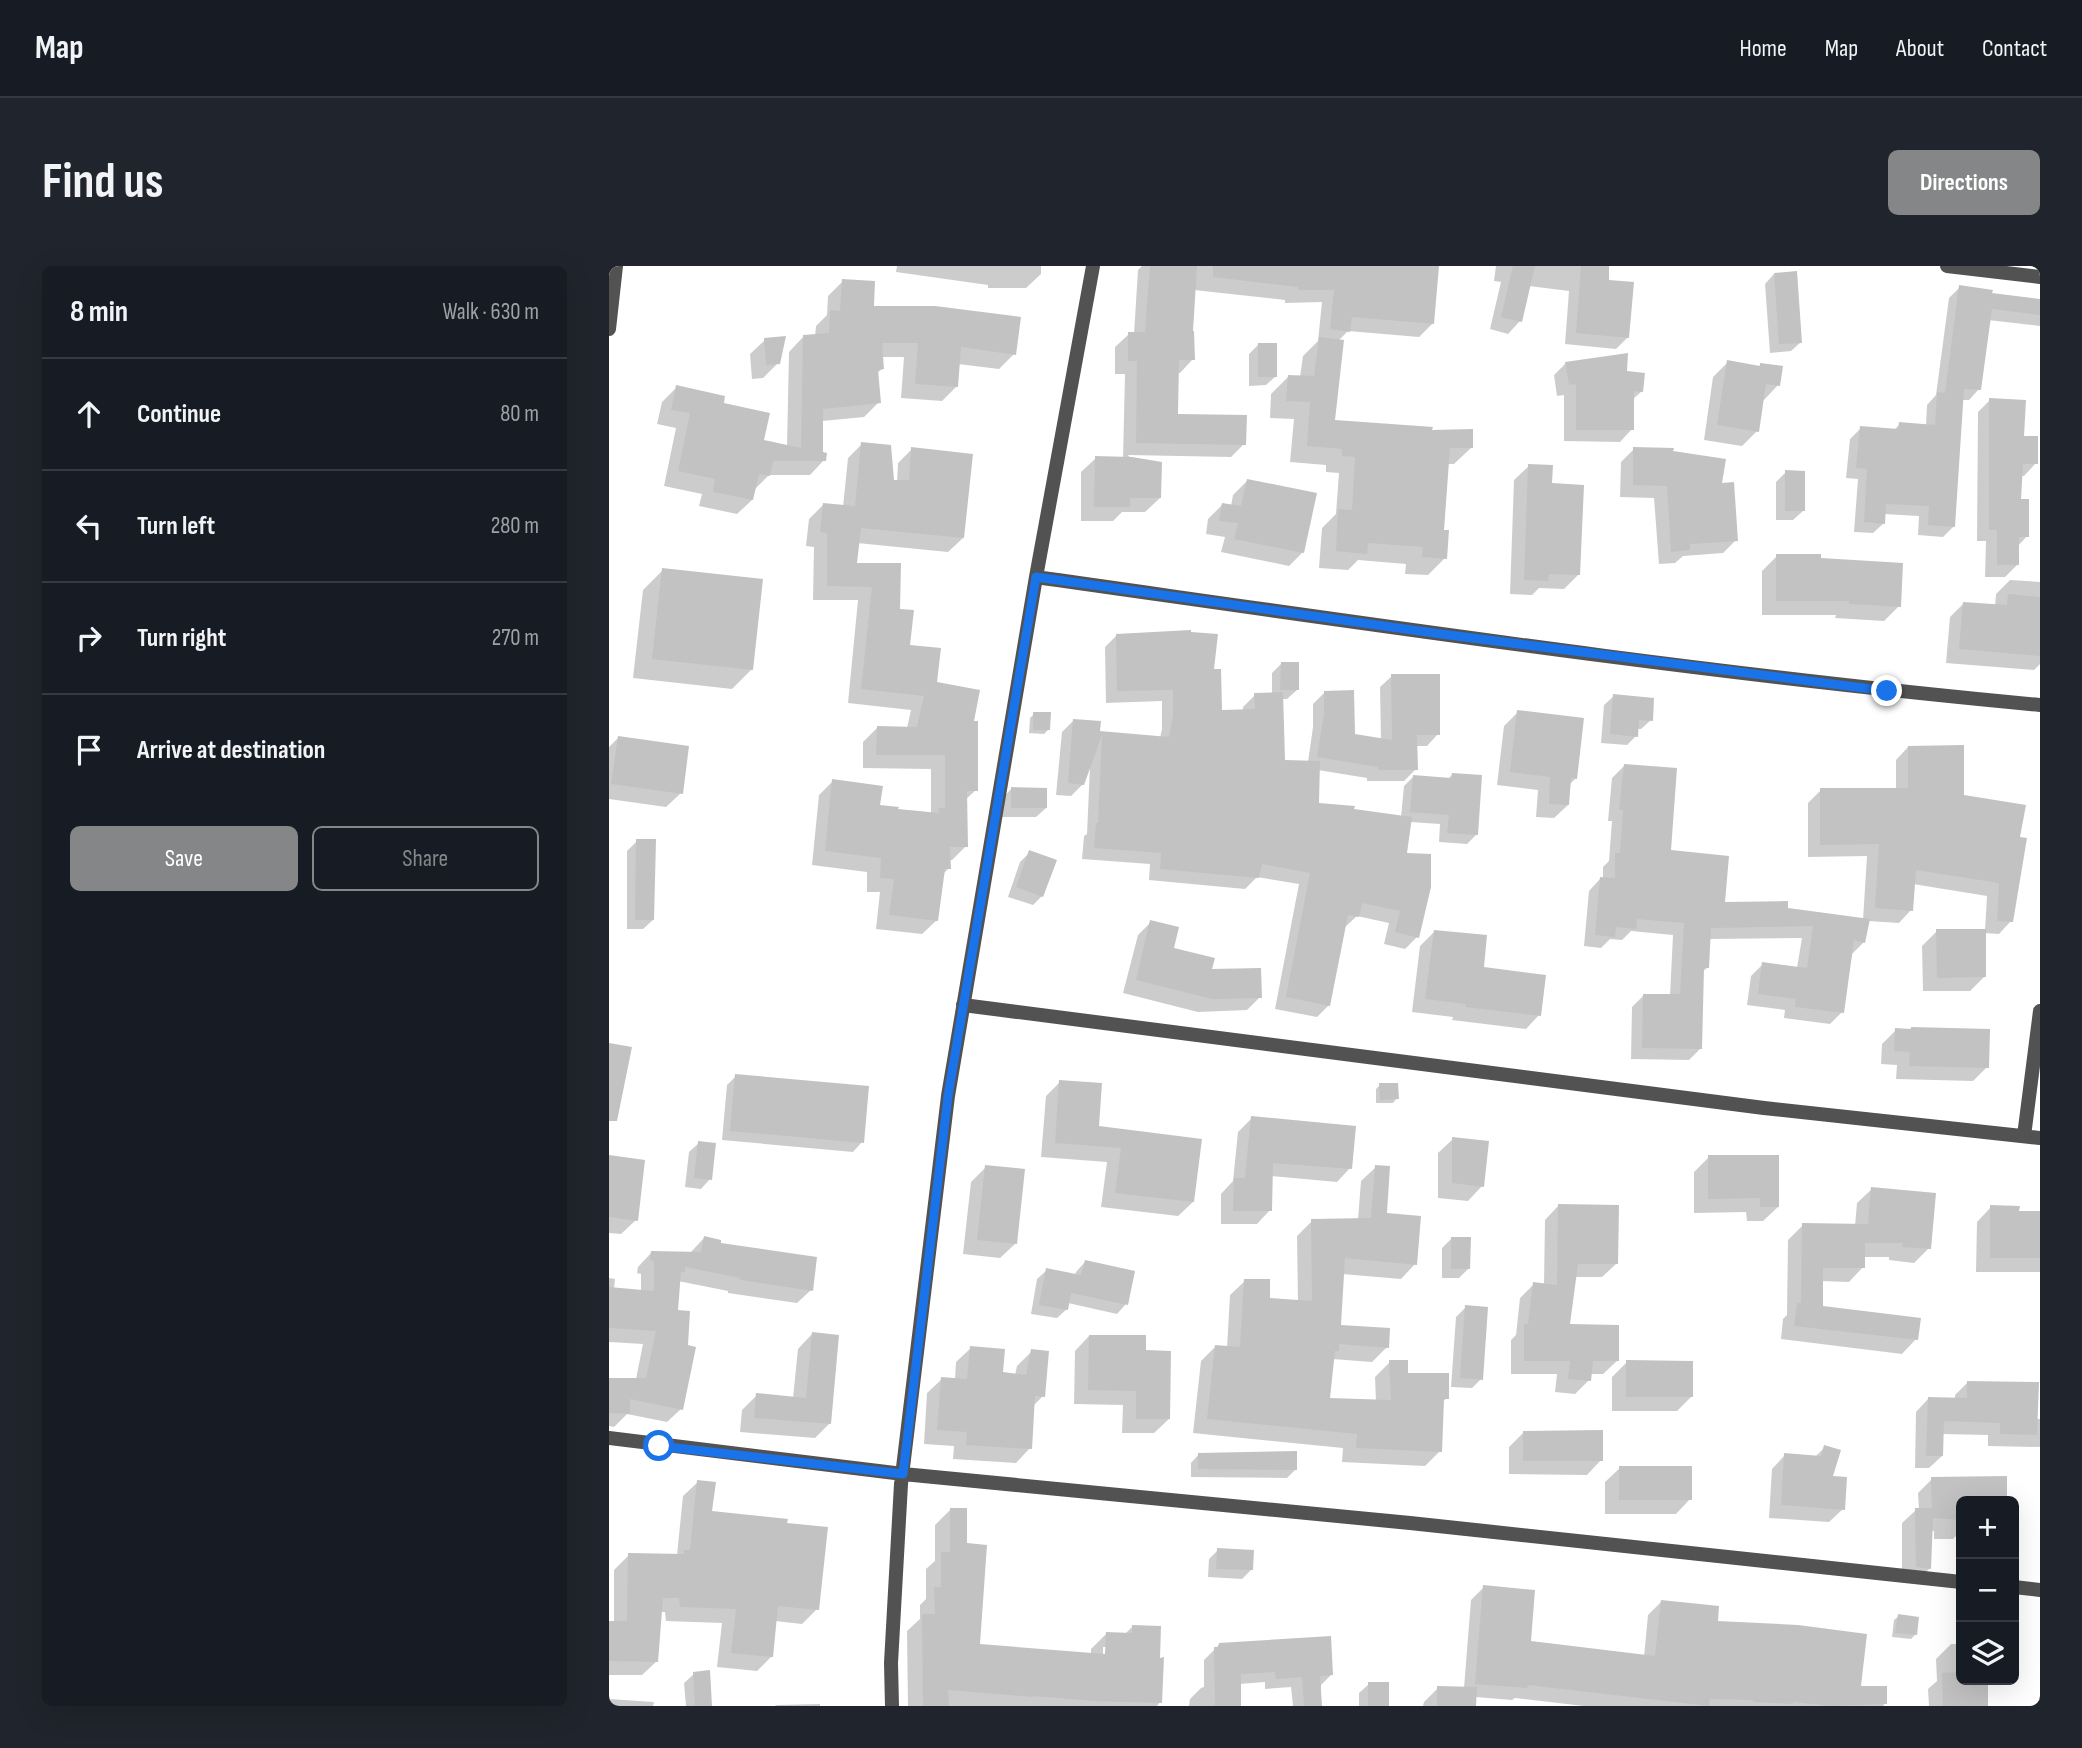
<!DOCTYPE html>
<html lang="en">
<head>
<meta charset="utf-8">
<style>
  :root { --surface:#171b24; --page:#20242c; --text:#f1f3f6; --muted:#9ea1a6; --line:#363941; --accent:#858687 }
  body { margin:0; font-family:"Sofia Sans Condensed",sans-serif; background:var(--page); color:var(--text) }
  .controls { position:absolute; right:21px; bottom:21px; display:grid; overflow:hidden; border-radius:10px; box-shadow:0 7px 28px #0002 }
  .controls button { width:63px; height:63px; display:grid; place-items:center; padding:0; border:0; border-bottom:2px solid var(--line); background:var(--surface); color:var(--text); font:35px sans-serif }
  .stop { position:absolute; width:21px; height:21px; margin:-16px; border:5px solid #1a73e8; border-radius:50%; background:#fff }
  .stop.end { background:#1a73e8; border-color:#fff; box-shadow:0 2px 7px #0008 }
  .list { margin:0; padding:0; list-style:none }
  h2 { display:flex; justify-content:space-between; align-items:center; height:91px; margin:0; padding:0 28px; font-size:30px }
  h2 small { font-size:23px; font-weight:400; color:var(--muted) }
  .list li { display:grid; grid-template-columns:46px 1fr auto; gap:21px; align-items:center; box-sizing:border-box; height:112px; padding:0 28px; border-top:2px solid var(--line) }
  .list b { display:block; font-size:26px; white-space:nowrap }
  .list em { font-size:23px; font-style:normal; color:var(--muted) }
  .actions { display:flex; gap:14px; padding:21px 28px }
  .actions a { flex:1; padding:16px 0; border:2px solid var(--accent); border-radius:10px; text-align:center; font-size:24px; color:var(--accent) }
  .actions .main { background:var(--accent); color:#fff }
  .icon { flex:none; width:38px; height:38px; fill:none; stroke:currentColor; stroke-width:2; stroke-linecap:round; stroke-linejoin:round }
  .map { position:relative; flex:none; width:1431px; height:1440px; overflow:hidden; border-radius:10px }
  header { display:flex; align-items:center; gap:42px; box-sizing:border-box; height:98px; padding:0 35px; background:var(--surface); border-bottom:2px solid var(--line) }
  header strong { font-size:33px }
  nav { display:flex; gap:38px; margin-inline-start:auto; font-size:24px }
  .intro { display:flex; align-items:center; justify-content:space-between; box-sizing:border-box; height:168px; padding:0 42px }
  h1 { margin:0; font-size:49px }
  .button { padding:18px 32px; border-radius:10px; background:var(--accent); color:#fff; font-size:24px; font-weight:700 }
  main { display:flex; gap:42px; padding:0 42px }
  aside { flex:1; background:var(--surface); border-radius:10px; box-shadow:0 7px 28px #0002 }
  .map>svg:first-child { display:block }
</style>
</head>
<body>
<header>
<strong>Map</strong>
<nav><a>Home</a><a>Map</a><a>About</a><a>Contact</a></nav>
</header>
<div class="intro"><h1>Find us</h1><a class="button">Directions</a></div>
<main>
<aside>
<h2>8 min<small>Walk · 630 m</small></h2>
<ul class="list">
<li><svg class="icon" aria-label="ahead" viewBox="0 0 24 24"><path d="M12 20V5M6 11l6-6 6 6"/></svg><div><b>Continue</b></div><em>80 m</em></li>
<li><svg class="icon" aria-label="left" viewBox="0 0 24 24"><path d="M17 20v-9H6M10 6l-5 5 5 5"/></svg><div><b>Turn left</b></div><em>280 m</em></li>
<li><svg class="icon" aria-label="right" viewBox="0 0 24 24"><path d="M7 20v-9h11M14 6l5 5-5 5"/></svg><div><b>Turn right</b></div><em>270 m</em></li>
<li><svg class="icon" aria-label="arrive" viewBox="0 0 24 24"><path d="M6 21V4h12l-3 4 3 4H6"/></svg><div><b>Arrive at destination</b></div></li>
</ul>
<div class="actions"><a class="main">Save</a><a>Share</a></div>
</aside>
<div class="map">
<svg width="1431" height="1440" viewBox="0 0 1431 1440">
  <rect width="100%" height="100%" fill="#fff"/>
  <path fill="#0003" fill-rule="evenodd" d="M288,0H432V8L417,22H379V19L287,6Z
    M533,0H828L824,57L810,71L739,65L729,75L724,156L821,165L863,181L845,198H838L833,265L836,292L819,309L796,308L797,298L749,294L739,304L710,302L713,262L727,248L730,207L717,206V199L681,196L685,153L661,152L662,128L679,111H691L694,90L709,75L713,36L676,37V34L585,24L582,66L584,93L571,107H568L567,150L635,178L622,191L519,189L551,232L536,246H513L504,255H472V206L487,192H514L516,108H506V81L520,68H525L529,4Z
    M887,0H999L998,15L1019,71L1007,83L956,78L960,25L920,20L911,55L899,68L881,63L892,16L885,15Z
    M1165,8L1192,76L1182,85L1161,87L1156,18Z
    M234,15L263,42L405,88L390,103L349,98L348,120L333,135L292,132L295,91H272L273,103L267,108L270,136L255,151L213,155L212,188L215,194L201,209H160L145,224L143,234L128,248L90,240L93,228L55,220L67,162L48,158L53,136L68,121L113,139L153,176L178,181L180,86L194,71L206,70L207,60L218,49L219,30Z
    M1351,21L1381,28L1431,34V60L1379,54L1370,123L1360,134H1353L1345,260L1334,271L1309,269L1310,250L1275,248V257L1264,267L1245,266L1249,213L1237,212L1241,173L1252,162L1284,165L1291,158L1317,160L1318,139L1327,129L1340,32Z
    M156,74L169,97L154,112L143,113L141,88Z
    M650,78L667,110L657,119L640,120V88Z
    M1119,96L1149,101L1152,98L1169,119L1155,134H1153L1148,165L1133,180L1095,174L1104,111Z
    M957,97L1016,107L1033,125L1023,134V163L1011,176L955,175V129L948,130L945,109Z
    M1381,134L1413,172L1427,197L1415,210H1411L1410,235L1418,270L1409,280L1408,299L1396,311H1376L1377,275H1368L1369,146Z
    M253,178L284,216H288L289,197L303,183L354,272L339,286L248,277L246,298L289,344L300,380L326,417L363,456L367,524L356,534L357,580L343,594H340V602L333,609L328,654L313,668L267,663L271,626H258V606L203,599L210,529L224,515L270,540L287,544L322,548V503L254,502V476L268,462H298L302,444L239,437L249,334H204L205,281L197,280L200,253L214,239L234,241L239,192Z
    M1025,183L1063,187L1111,219L1127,274L1114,287L1074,290L1066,297L1050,298L1045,232L1011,231L1012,196Z
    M920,200L942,219L970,308L955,323L930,322L923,329L901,328L905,214Z
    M1177,206L1194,245L1184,254H1167V216Z
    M638,215L694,286L680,300L612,286L616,271L597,268L599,253L613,239L622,240L624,229Z
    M1168,290L1210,294L1290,340L1275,355L1226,352L1227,349H1153V305Z
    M54,304L143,403L123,423L24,412L34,324Z
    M1401,314L1431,316V398L1425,404L1337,397L1341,351L1355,337L1386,340L1387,328Z
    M508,369L603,405L611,446L634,445V441L646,429L663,428V407L672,398L688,424L678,433H673L674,496H699L704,461V438L716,426L745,469L772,474L771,421L783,410L829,468L818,480H807V503L795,515H758V512L709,504V539L792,551L795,520L804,511L838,514L843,509L867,569L858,578L830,576L831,558L801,556L796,589L808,671L796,683L775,678L780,657L748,650L735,662L720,739L708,751L666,743L690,618L648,611L636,623L540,614L541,598L473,593L475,570L478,568L481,500L474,518L462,530L447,529L453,466L465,454L489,467L551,472L553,463V435L497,437L496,381Z
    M1005,430L1042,454L1032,463H1028L1027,470L1018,479L992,477L995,439Z
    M909,446L967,512L960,519L959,539L945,552L927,551L929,524L888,519L895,460Z
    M425,448L440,463L435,468L420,467L421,452Z
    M9,472L72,527L57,541L0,533V481Z
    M1299,481L1353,531L1409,573L1402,655L1390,668L1375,667V711L1361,725H1314L1313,680L1328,665H1376L1378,630L1304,618L1302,644L1290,657L1259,655L1255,676L1243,688L1233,746L1221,758L1175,752L1176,744L1138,739L1142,710L1154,698L1188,702L1193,672L1100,673L1098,702L1093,706L1092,782L1080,794L1022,793L1023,741L1035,729L1061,730L1064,669L1022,665L1013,674L1001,673L992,682L975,680L980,625L991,613H994V601L1000,595L1003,555H999L1003,512L1015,500L1060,586L1114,638L1177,644L1254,654L1258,590L1199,591V537L1212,524L1287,523V494Z
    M402,523L437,542L427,551H393V533Z
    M28,575L44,654L34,663H18V585Z
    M421,586L433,630L424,639L399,631L411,596Z
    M542,656L563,683L600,705L651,731L638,744L589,746L514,727L529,669Z
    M825,666L873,703L930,749L917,763L843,754L844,751L803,746L811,680Z
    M1302,762L1378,801L1364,815L1287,813L1288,799L1272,798L1273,778L1287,764L1300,765Z
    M127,810L253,876L244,886L113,874L118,819Z
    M451,816L488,862L584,936L569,950L492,941L498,896L432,891L437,830Z
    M771,819L788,832L784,837H767V823Z
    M643,852L741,902L728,916L662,910L661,944L648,958H612V928L624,915L629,866Z
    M844,873L873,920L859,935L829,932V887Z
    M90,877L101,913L92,923L76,921L80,886Z
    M0,891L27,954L12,968L0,967Z
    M1100,891L1169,941L1154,955H1138L1137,946L1085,947V906Z
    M377,901L406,978L391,992L354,988L362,916Z
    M767,901L777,949L806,998L792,1013L733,1008L730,1060L778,1081L763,1096L723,1093L719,1133L767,1136L766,1111L781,1096L797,1109L838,1132L833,1136L831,1185L816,1200L733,1196L734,1182L584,1167L592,1095L606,1081L618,1082L621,1029L636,1015L659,1034L689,1036L688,970L703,955L749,954L752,915Z
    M1263,923L1320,982L1305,997L1280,994V991H1255L1254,1001L1240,1016L1212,1015V1042L1307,1073L1293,1088L1172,1073L1174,1053L1178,1049L1179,974L1194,959L1246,960L1248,937Z
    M949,940L1007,998L993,1011H966L959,1060L1008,1095L994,1108H981L980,1114L966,1128L946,1126L948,1108H902V1074L907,1069L911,1032L925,1018L935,1019L936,954Z
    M1382,941L1409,947H1431V1006H1367L1368,956Z
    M95,972L202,1024L188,1037L119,1027V1025L69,1015L67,1046L72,1143L58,1156L18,1148L5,1161L0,1160V1113H27L34,1078L0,1076V1012L6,1013L5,1023L32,1025V1008L28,1007L29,1001L42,987L82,986Z
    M843,972L860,1002L850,1012H833V982Z
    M476,996L517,1038L508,1048L459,1037L458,1043L448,1052L422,1048L428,1013L438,1004L466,1009L467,1006Z
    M857,1041L872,1113L863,1122L842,1121L847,1051Z
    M203,1068L220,1158L206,1172L131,1166L133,1144L148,1129L184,1132L189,1083Z
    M480,1070L535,1086L560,1153L545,1167H513L514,1139L465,1138L466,1085Z
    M362,1082L392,1107L406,1109L408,1100L423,1085L434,1130L424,1140L421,1182L407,1197L344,1193L345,1180L315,1178L318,1127L333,1113H346L347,1096Z
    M1018,1096L1083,1130L1068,1145H1003V1111Z
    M1359,1116L1427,1153H1431V1181L1379,1180V1169L1333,1168V1190L1320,1202H1306L1307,1146L1319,1133L1346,1134V1129Z
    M915,1166L992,1194L978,1209L900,1208V1181Z
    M1216,1181L1222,1212L1234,1243L1220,1256L1160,1252L1163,1203L1176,1189L1206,1191Z
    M590,1188L686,1204L678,1212L582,1211V1197Z
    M1011,1202L1081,1233L1067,1248H996V1216Z
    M1396,1212V1235H1352V1269H1348L1344,1273H1325V1265H1322L1321,1302L1307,1316L1293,1315V1257L1307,1244H1310L1309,1227L1323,1213Z
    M89,1216L102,1246L208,1343L193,1358L166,1355L163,1390L148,1405L108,1401L113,1357L57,1355L56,1346H51L48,1395L33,1409H0V1357H5V1304L20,1289H68L74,1230Z
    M342,1243L356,1279L369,1380L482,1389V1383L497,1368H516L524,1360L551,1436L548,1440H299L298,1365L311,1353V1339L317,1333V1303L326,1295V1259ZM494,1381H498L494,1397Z
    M609,1284L643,1303L633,1313L599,1311L600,1293Z
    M875,1321L920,1377L1035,1391L1039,1349L1052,1336L1107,1356L1250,1422L1276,1437L1274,1440H975L906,1432L903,1434L866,1431V1440H814L815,1436L829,1422H855L862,1334Z
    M1290,1350L1306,1369L1302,1373L1283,1371L1285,1354Z
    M1342,1378H1352V1414H1377L1378,1440H1320L1319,1423L1328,1415L1327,1393Z
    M610,1379L723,1408L712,1419L711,1440H684L682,1421L656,1423V1416L630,1418V1440H580L581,1433L592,1422L595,1421V1394Z
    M85,1408L102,1440H77L75,1417Z
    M760,1418L778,1440H750V1427Z
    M0,1433L45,1436L44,1440H0Z
    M211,1438V1440H166L167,1439Z"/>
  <path fill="#c2c2c2" d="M541,0H588L584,65H585L586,94H570L569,148L638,149L637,179L527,177L528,95H519V66H536Z
    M604,0H830L825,58L743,51L741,66L721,63L725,24H689V21L604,11Z
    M904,0H926L913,56L892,51Z
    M972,0H1000V14L1025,16L1020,72L967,67Z
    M1188,5L1193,77L1170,78L1165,7Z
    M233,13L266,15L265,40H326L412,51L407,89L352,81L349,121L306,118L309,77H273L275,103L269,104L272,137L214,143V186L218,187L217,195H164L161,210L150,208L144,234L104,226L106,213L69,205L81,147L62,144L67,119L116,130L115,137L161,147L155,174L192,182L194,69L220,67L221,44L231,45Z
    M1350,19L1384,24L1383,27L1431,33V49L1383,43L1372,124L1355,123L1346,261L1319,259L1320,240L1277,238L1276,258L1255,256L1258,203L1247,202L1251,160L1289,163L1290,156L1326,159L1328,126L1336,127Z
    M177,70L171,98L157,99L155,72Z
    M710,71L735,74L726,154L824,161L823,164L864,163V182H841L835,264H840L838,293L813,291L814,281L759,277L758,288L727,285L729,243L743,244L746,191L733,190V183L698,180L701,136L677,135L679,109L705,110Z
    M649,77H668V111H649Z
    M1019,87L1018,105L1036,107L1034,126L1025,125V164H967V118L960,119L956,96Z
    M1118,94L1151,100V97L1174,100L1171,120L1157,118L1150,166L1108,159Z
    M1380,132L1417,134L1415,170H1429V198H1414L1412,233H1420V271H1410V299H1388V264H1380Z
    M252,176L282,179L285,214H300L302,181L364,188L355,272L252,262L248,297H292L291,343L305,344L301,379L332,382L328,416L371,424L365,455H369V525H358L359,581H341L342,603H336L329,655L280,649L285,613L271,612L272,592L216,585L223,513L274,520L271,539L290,541L289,543L330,547L329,542H336V489H267L268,460L308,461L315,430L252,423L263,321L218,320V267L211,266L214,237L246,240Z
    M1024,181L1065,182L1064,185L1117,193L1113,217L1125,216L1129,275L1081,278V284L1062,286L1058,220L1024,219Z
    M486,190L523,191L553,196L552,232H521V241H485Z
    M919,198L944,199L943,217L975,219L971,309L940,308L939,315L915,314Z
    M1176,204L1196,205V245H1176Z
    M638,213L708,227L695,287L625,273L629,257L610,255L613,237L632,240Z
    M1167,288H1212V292L1294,297L1292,341L1240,338V335H1167Z
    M53,302L154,313L144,404L43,393Z
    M1399,328L1431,331V390L1350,383L1354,336L1398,339Z
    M582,364V366L609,368L605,403H612L613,444L646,443L645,427L674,426L676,494L711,495L710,537L746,540L745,543L803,551L798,587L822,588V621L810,672L786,666L791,645L753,637L750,651L739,649L721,740L677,731L701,607L653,598L650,612L551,603L552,587L485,582L487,557H489L493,469L475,519L459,517L464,453L492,455L491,465L560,471L564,450V424L508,425L507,368Z
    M672,396H690V424H671Z
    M782,408H831V469H808L809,504H769V501L708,491L715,448V425L745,424L746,468L783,474Z
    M1004,428L1045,432L1044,455L1030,454L1029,471L1001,468Z
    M908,444L975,452L968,513L962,512L960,539L940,538L941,511L901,506Z
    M424,446H442L441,464H424Z
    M9,470L80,480L74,528L2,518Z
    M1355,479V529L1417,539L1411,571L1418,572L1404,656L1388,655L1390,617L1307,604L1304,645L1266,642L1270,578L1211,579V522H1299V480Z
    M1015,498L1068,502L1062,584L1120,590L1116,636L1179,635V642L1261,653L1256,677L1245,674L1235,747L1186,741L1187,733L1149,728L1153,696L1198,702L1204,660L1102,662L1100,702H1095L1093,783L1033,782L1034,728H1071L1075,657L1028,653L1027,663L1007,661L1006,671L986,669L991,611L1006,612V587H1011L1014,544H1010Z
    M843,507L873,509L869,569L838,567L840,549L801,546L804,509L842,512Z
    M402,521L438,522V542H402Z
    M27,573H47L45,654H26Z
    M420,584L448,594L434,631L407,621Z
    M541,654L570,661L565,682L606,692L603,703L652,702L653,732L603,733L527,714Z
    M1327,663H1377V711L1328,712Z
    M825,664L878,669L875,701L937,709L932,750L856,741L857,738L816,733Z
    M1302,761L1381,763L1380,802L1300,800L1301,786L1285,785L1286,762L1302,763Z
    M0,777L23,781L8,855H0Z
    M126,808L260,820L255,877L121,865Z
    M450,814L493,817L490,860L593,873L585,936L506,927L512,882L446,877Z
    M770,817H789L790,833L771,834Z
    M642,850L747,860L743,903L664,897L663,945H624L625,912H636Z
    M843,871L880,875L875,921L843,917Z
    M89,875L107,877L103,914L85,912Z
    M0,889L36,894L29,955L0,951Z
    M1099,889H1170V941H1151V932L1099,933Z
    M376,899L416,903L408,978L368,974Z
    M766,899L781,900L778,947L812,950L808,999L736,992L732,1059L781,1062L780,1082L730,1078V1085H726L721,1132L782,1134L780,1094H799V1107H840V1133H835L833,1186L747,1182L748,1168L598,1153L606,1079L631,1081L635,1013H661V1032L703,1035L702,953L762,952Z
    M1262,921L1327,927L1322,983L1293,981L1294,977H1256V1002H1214V1040L1312,1052L1309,1074L1185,1060L1188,1037H1192L1193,957L1259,958Z
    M949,938L1010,939L1009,998H969L961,1058L1010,1059V1095H984L982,1115L959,1113L961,1095H915V1058H919L924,1016L948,1019Z
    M1381,939L1411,940L1410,945H1431V992H1381Z
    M95,970L112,974V977L208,991L204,1025L131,1014V1012L76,1001V1006H72L69,1044L81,1045L79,1079L87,1081L74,1144L21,1133V1148L0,1147V1112H37L47,1065L0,1062V1021L45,1025V995L41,994L42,985L92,986Z
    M842,971H862L861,1003H842Z
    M476,994L526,1005L519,1039L462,1027L459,1044L430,1039L437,1002L472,1009Z
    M856,1039L879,1041L874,1114L851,1112Z
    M203,1066L230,1069L222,1158L145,1152L147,1127L197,1132Z
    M480,1069H537V1084L562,1085L561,1153H527V1125L479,1124Z
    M361,1080L396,1083L394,1106L417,1109L422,1083L440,1085L436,1131L426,1130L423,1183L357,1179L358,1166L328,1164L332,1111L358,1113Z
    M1017,1094L1084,1095V1131H1017Z
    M1358,1115L1430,1116L1428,1169L1391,1168V1157L1335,1155L1334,1190H1317L1319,1131L1358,1132Z
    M994,1164V1195H914V1165Z
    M1215,1179L1232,1184L1224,1210L1238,1211L1236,1244L1172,1239L1175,1187L1212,1190Z
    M688,1185V1204L589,1203V1187Z
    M1010,1200H1083V1234H1010Z
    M1398,1210V1235H1352V1254L1324,1252L1322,1303L1307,1301L1306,1242H1323L1322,1211Z
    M88,1214L107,1216L103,1245L179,1253L178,1257L219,1261L210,1344L169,1340L164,1391L122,1387L127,1343L71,1341L70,1332H54L49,1396L0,1395V1355H18L19,1287L75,1288V1284H81Z
    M341,1242H358V1277L378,1279L371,1378L496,1388L497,1366L523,1367V1359L552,1360L551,1392L555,1391L553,1437L485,1435L424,1430V1431L339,1424L340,1440H314L313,1348H326L325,1321H332V1286H341Z
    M608,1282L645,1284L644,1304L607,1303Z
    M874,1319L926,1324L922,1375L1046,1390L1052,1334L1110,1340L1109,1355L1189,1359L1258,1368L1252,1420H1278V1438L1221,1440L1184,1436V1438L1144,1436V1434L1101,1433L1100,1440L919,1419L918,1422L866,1418Z
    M1289,1348L1310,1351L1308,1369L1286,1367Z
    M722,1370L724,1409L711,1410L713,1440H695L693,1411L667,1413L666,1406L632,1408V1440H606L605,1381H609L610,1377Z
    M101,1404L103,1440H86L84,1406Z
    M1352,1406V1414H1379V1440H1334L1333,1407Z
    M759,1416H780V1440H759Z
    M828,1420L868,1421L867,1440H828Z"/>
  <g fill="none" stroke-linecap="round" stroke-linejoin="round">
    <path stroke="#525252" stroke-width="14" d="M1338,0L1431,11
      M0,63L7,0
      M427,311C761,358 1095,408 1431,439
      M354,739L1155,842L1431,872
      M1415,870L1431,745
      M0,1172L294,1208L801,1257L1352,1316
      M1405,1321L1431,1324
      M283,1440L282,1397L292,1218L339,830L427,311L484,0"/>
  </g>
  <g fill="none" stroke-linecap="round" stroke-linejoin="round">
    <path stroke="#1a73e8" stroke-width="9" d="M50,1180L294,1208L339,830L427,311L832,368L1278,425"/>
  </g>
</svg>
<div class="controls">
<button>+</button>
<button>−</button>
<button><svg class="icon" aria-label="layers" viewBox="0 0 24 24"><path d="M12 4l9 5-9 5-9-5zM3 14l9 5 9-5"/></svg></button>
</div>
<div class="stop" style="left:50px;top:1180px"></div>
<div class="stop end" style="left:1278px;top:425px"></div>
</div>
</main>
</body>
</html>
